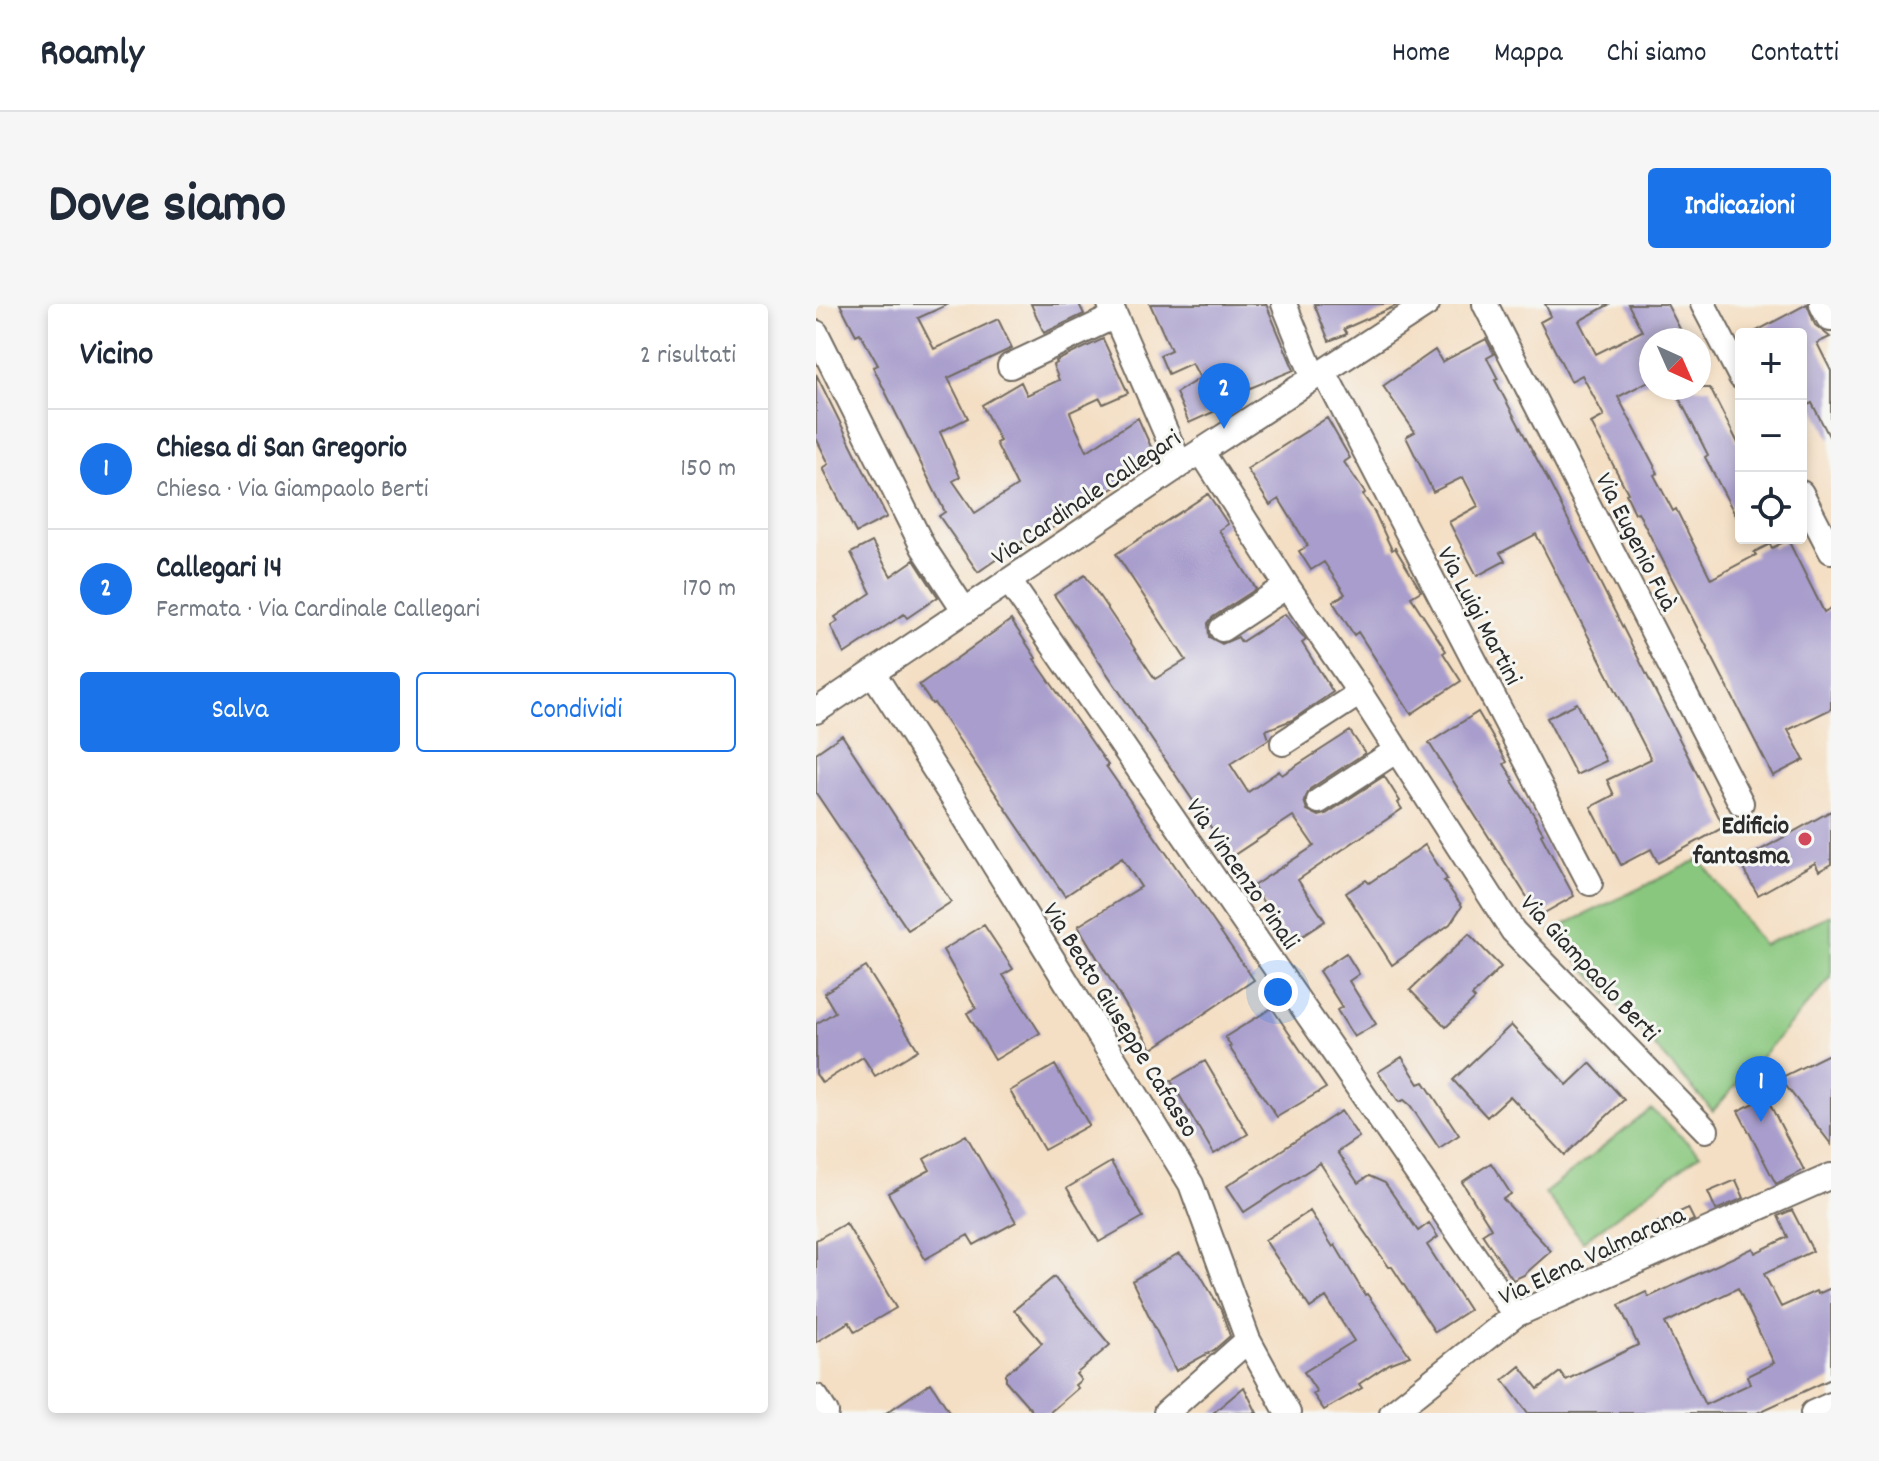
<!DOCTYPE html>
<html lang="it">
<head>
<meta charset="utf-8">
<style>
  :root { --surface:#fff; --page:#f6f6f7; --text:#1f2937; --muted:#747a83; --line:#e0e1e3; --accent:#1a73e8 }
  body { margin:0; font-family:Dekko,sans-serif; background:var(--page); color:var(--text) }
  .controls { position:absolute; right:24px; top:24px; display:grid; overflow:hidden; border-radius:8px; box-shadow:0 4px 12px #0003 }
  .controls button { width:72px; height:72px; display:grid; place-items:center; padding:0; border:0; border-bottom:2px solid var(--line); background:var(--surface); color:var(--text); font:40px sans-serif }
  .compass { position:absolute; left:823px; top:24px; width:72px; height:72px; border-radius:50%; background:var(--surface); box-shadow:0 4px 12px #0003; rotate:135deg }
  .you { position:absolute; left:462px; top:688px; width:28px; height:28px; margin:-20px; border:6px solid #fff; border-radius:50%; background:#1a73e8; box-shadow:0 0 0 12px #1a73e833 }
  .badge { display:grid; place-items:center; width:52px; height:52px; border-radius:50%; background:var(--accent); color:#fff; font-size:26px; font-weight:700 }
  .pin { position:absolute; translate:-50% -66px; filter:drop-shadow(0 2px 4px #0008) }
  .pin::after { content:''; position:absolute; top:42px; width:28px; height:24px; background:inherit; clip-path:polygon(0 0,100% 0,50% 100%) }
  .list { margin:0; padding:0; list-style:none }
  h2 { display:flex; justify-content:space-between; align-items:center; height:104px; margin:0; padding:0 32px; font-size:34px }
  h2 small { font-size:26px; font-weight:400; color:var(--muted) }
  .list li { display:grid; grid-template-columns:52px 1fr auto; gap:24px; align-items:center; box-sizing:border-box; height:120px; padding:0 32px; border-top:2px solid var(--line) }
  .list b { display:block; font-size:30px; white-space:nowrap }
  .list p { margin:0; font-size:26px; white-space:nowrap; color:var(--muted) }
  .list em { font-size:26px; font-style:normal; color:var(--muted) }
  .actions { display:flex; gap:16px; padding:24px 32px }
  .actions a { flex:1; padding:18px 0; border:2px solid var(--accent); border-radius:8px; text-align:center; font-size:28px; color:var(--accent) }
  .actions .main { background:var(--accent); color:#fff }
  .icon { flex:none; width:44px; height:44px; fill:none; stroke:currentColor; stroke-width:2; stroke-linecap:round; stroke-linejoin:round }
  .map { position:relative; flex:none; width:1015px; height:1109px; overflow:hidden; border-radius:8px }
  header { display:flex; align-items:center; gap:48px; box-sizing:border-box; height:112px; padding:0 40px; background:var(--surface); border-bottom:2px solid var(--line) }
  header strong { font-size:38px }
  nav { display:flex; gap:44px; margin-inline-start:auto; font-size:28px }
  .intro { display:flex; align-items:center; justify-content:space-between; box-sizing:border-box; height:192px; padding:0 48px }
  h1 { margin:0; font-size:56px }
  .button { padding:20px 36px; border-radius:8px; background:var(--accent); color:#fff; font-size:28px; font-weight:700 }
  main { display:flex; gap:48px; padding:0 48px }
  aside { flex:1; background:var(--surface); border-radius:8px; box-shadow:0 4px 12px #0003 }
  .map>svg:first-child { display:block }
</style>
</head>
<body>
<header>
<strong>Roamly</strong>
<nav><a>Home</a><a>Mappa</a><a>Chi siamo</a><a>Contatti</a></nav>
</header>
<div class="intro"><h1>Dove siamo</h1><a class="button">Indicazioni</a></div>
<main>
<aside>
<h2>Vicino<small>2 risultati</small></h2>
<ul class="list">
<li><span class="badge">1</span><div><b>Chiesa di San Gregorio</b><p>Chiesa · Via Giampaolo Berti</p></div><em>150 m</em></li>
<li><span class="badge">2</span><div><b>Callegari 14</b><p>Fermata · Via Cardinale Callegari</p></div><em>170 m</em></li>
</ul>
<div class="actions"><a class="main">Salva</a><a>Condividi</a></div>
</aside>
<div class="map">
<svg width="1015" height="1109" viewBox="0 0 1015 1109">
  <rect width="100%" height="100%" fill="#f6f6f2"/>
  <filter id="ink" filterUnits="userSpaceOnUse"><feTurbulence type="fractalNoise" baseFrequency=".0125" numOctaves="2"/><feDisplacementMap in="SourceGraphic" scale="16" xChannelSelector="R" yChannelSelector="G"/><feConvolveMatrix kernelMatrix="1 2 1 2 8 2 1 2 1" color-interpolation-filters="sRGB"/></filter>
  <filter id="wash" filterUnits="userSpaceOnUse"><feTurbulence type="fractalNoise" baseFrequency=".006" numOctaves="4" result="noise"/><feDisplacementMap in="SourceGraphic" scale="32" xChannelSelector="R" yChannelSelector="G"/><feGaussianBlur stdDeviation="1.8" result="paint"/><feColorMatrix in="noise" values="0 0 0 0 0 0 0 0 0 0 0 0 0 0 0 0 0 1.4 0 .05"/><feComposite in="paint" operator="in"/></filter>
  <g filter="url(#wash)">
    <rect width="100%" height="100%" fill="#f4dfc4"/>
    <path fill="#89c77e" stroke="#5a7954" stroke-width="2" d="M884,555L947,641L1015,611V674L897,807L735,627Z
      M835,805L884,850L767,937L729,889Z"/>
    <g id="blocks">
      <path fill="#a89dcc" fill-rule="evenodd" d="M24,0H133L102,14L118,45L182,15L196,44L132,74L152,114L124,128L144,173L137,177L159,209L201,182L180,139L184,137L166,101L205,78L211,91L243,76L237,61L241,59L240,57L287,35L312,89L287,100L284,94L254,108L261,126L271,147L322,114L341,156L210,241L207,237L162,268L123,212L129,208L57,63L62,61L44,29L40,31Z
        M215,0H263L268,10L228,29Z
        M334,0H450L478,66L412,93L415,100L373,119L360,89L384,74L376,59L352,70L344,51L355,46Z
        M498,0H584L528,25L531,30L513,37Z
        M729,0H794L763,17L780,50L826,27L812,0H851L864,25L842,36H835V76L802,93L842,169L838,171L857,207L860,205L895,275L940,251L938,248L954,240L956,244L972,236L1008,308L1015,304V405L972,426L988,456L957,472L822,208L819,209L810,190L812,189L775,119L788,112L766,71L755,77L724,18L735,12Z
        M991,0L999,21L1014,33L1001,39L1015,67V136L996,99L985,104V30H935Z
        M670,35L678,50L671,54L682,75L679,76L733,178L908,523L842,559L835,545L805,561L775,503L798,491L791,476L835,455L720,230L684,249L689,257L661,272L633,218L662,202L647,173L617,188L590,133L599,128L567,82L619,46L626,58Z
        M0,70L71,213L40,229L7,164L13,160L0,134Z
        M858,84H894L925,145V222L889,153L892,151Z
        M511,114L534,154L528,158L549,189L547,191L558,207L576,246L579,244L605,287L595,293L630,347L627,349L645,377L595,410L542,328L538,331L517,298L529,290L508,258L495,266L483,247L492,242L463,195L454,201L431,165Z
        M392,190L412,220L403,226L440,285L397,313L392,319L393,333L406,340L422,333L425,338L469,310L490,336L486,339L517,388L476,416L450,426L453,435L414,460L432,488L463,467L466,471L534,427L549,449L494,485L488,497L491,506L503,512L510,510L568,472L584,497L582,499L586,505L482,576L509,617L474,640L437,582L498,542L487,526L477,512L415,553L238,291L269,271L339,375L370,356L300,250Z
        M56,238L75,272L98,256L122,293L91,314L88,310L28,350L15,322L22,317L19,313L55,289L35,249Z
        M195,316L220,354L218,355L292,461L290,462L438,676L336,745L262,622L325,583L306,554L249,592L118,399L116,400L103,381Z
        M761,399L790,457L760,471L731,414Z
        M662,408L691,458L688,460L698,476L696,477L720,514L719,515L727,529L725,531L758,592L723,612L613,439Z
        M26,431L135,598L92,626L0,489V449Z
        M1015,507V560L1003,567L999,559L942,591L923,558Z
        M609,541L631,575L628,577L646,602L634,620L576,661L530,589L550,576L553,579Z
        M168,621L197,665L187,671L224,729L179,756L151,709L160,704L127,646Z
        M653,630L685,663L656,692L659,695L630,723L594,686Z
        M530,649L543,670L533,677L560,720L538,733L521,706L526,703L503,667Z
        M50,663L102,746L59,772L47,753L6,779L0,770V720L19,708L8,689Z
        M456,704L510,784L461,813L413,743L415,742L409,733Z
        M695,721L751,781L774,759L808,796L749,851L694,792L671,813L637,776Z
        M1015,749V840L964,774Z
        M586,753L603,780L608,778L643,831L623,844L594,801L588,796L583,798L562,768Z
        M389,757L432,830L398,850L355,777Z
        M239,761L273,821L228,846L194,787Z
        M950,793L988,866L960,880L922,807Z
        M525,807L543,833L521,848L542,879L553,872L569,879L602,927L613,919L622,933L611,941L653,1006L619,1028L576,963H573L545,923L546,922L504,859L428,908L411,882Z
        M150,831L200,918L158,941L152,931L109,955L72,889L114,866L108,855Z
        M295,858L327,913L283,938L251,884Z
        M675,859L695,890L687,895L735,947L708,971L697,976L666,930L675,924L646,878Z
        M920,876L928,894L900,906L892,888Z
        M872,904L878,916L843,931L838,920Z
        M976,906L997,947L948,970L965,1003L1000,987L1002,990L1015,984V1075L941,1109H712L687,1076L704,1062L722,1085L744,1068L750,1076L822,1041L803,1001L830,988L833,993L937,944L939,949L972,933L962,912ZM922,984L958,1059L931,1072L934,1080L889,1101L849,1019Z
        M494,907L517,943L519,941L549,991L551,990L594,1052L573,1060L543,1080L546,1084L508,1106L497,1090L501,1088L488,1068L538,1037L510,993L494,1004L449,936Z
        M30,919L80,1004L39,1028L33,1018L0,1038V936Z
        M363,949L384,970L405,1006L414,1032L398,1046L360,1067L316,977Z
        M238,973L294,1041L260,1070L265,1076L259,1081L262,1084L233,1109H218L190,1077V1070L226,1039L198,1006Z
        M115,1079L134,1109H70Z
        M428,1083L441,1109H397Z"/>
    </g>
  </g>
  <g filter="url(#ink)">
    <use href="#blocks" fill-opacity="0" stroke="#716a61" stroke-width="2"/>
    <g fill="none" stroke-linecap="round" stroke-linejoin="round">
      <g stroke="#716a61" stroke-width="28">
        <path id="minor" d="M294,0L364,161
          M468,0L498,74
          M669,0L925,499
          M887,0L925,73
          M0,29L107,243L149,307
          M194,62L299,12
          M508,68L774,579
          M385,147L471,282L544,389L697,627L890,826
          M985,189L1015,247
          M193,277L699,1011
          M406,325L471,282
          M57,369L142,502L375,880L432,1036L472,1109
          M0,407L364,161L611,0
          M467,439L544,389
          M503,497L581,446
          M0,1093L10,1109
          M350,1109L432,1036
          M576,1109L699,1011L1015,872
          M997,1109L1015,1101"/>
      </g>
      <g stroke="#716a61" stroke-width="34">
        <path id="tertiary" d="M1009,0L1015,12"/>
      </g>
      <use href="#minor" stroke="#fff" stroke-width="24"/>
      <use href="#tertiary" stroke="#fff" stroke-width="30"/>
    </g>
  </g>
  <circle fill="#d1495b" stroke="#f6f6f2" stroke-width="3" cx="989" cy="535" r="8"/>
  <g text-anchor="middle" stroke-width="6" stroke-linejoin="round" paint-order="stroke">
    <g font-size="26" fill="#2b2b2b" stroke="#f6f6f2">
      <text transform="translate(269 192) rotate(-34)" y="9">Via Cardinale Callegari</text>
      <text transform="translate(822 237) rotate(63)" y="9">Via Eugenio Fuà</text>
      <text transform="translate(665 311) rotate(62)" y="9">Via Luigi Martini</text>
      <text transform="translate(428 569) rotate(55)" y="9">Via Vincenzo Pinali</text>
      <text transform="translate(775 663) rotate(47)" y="9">Via Giampaolo Berti</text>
      <text transform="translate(306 715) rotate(58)" y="9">Via Beato Giuseppe Cafasso</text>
      <text transform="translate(775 950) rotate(-25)" y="9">Via Elena Valmarana</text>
    </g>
    <g font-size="26" font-weight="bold" fill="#2b2b2b" stroke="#f6f6f2" text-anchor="end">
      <text x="973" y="529">Edificio<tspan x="973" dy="30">fantasma</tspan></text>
    </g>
  </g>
</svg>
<div class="controls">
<button>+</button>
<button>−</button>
<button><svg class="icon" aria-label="locate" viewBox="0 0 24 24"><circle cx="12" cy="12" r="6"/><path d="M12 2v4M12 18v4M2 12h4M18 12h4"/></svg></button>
</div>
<svg class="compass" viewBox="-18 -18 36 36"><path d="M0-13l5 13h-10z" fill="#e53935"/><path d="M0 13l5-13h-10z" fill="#747a83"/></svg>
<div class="you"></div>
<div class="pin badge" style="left:945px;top:818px">1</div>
<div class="pin badge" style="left:408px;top:125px">2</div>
</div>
</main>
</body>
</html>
